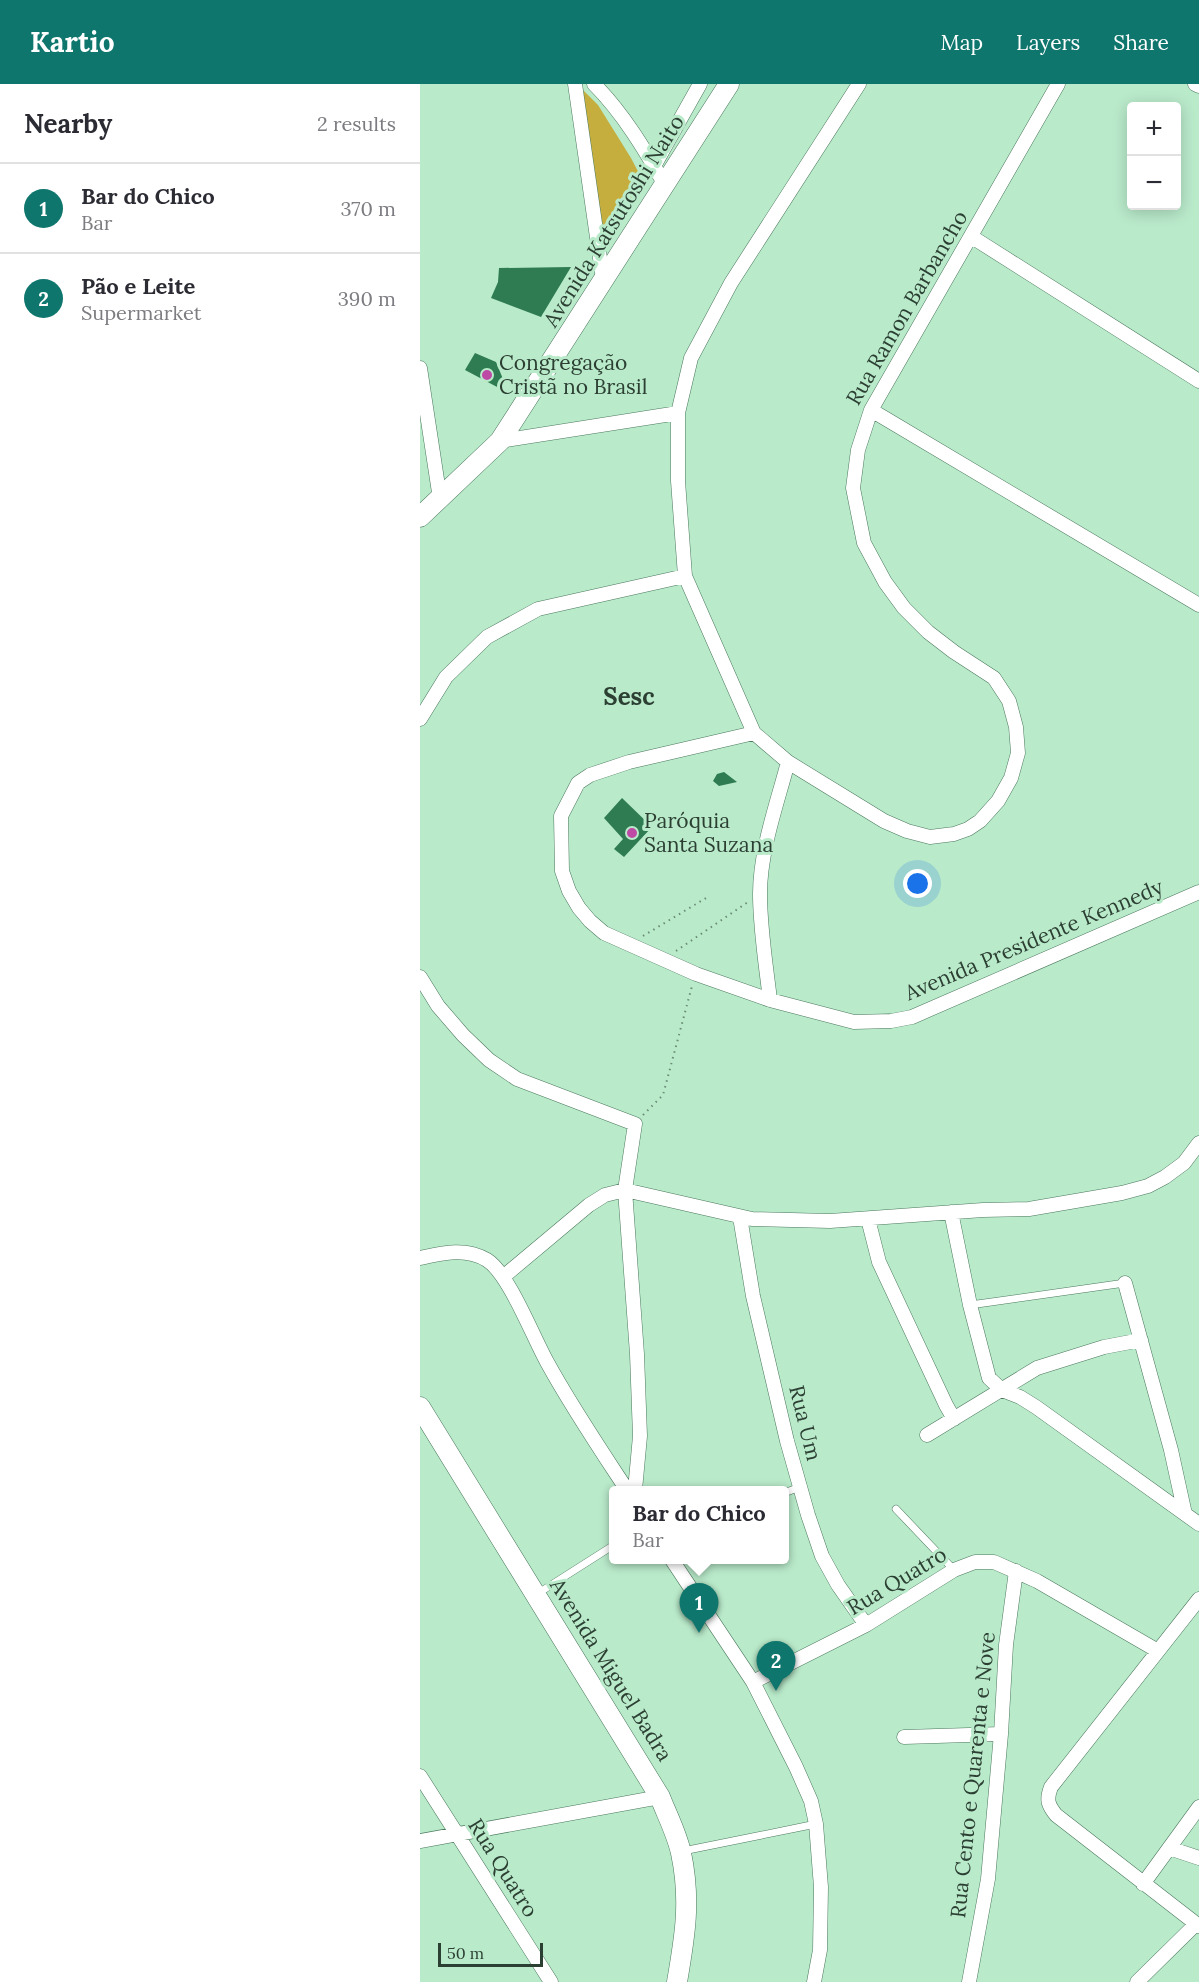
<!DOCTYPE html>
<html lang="en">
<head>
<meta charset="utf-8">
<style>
  :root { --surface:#fff; --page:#f7f7f7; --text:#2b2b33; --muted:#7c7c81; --line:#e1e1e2; --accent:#0f766e }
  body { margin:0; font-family:Lora,serif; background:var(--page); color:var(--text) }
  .controls { position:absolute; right:18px; top:18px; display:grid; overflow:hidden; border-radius:6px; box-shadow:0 3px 15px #0003 }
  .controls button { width:54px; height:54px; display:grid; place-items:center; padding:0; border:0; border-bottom:2px solid var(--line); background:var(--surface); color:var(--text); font:30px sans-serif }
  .scale { position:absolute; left:18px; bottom:15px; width:105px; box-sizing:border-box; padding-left:6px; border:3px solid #2c3f33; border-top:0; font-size:16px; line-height:21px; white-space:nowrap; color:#2c3f33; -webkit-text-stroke:4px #b9eaca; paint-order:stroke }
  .you { position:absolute; left:498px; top:800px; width:21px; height:21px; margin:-15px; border:4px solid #fff; border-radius:50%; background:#1a73e8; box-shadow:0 0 0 9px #1a73e833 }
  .badge { display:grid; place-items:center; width:39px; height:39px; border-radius:50%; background:var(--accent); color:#fff; font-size:20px; font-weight:700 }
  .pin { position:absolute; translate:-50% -50px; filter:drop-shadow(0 2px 3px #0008) }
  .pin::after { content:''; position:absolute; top:32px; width:21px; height:18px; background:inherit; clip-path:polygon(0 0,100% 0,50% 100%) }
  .popup { position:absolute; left:189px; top:1402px; width:180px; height:78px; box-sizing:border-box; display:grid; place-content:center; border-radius:6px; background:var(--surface); filter:drop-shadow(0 2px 4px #0005); font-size:20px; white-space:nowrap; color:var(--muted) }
  .popup b { font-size:22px; color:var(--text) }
  .popup::after { content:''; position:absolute; left:50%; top:100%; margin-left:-12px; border:12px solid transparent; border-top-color:var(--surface) }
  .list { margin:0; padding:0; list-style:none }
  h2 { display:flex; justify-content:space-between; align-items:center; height:78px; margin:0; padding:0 24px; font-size:26px }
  h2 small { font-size:20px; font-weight:400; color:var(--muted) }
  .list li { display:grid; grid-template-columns:39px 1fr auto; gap:18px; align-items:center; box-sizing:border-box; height:90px; padding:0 24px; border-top:2px solid var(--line) }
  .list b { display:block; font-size:22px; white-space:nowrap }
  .list p { margin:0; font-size:20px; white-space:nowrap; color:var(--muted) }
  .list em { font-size:20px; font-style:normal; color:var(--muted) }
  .map { position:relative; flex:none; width:779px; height:1898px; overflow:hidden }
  header { display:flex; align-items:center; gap:36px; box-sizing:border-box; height:84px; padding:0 30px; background:var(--accent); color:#fff }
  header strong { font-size:28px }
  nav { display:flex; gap:33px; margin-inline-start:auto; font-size:21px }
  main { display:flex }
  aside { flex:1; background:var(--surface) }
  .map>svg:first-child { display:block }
</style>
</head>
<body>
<header>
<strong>Kartio</strong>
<nav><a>Map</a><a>Layers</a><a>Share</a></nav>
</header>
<main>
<aside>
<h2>Nearby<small>2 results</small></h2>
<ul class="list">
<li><span class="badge">1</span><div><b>Bar do Chico</b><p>Bar</p></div><em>370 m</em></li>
<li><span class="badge">2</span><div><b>Pão e Leite</b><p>Supermarket</p></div><em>390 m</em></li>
</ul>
</aside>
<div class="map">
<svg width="779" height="1898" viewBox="0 0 779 1898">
  <rect width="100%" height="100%" fill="#b9eaca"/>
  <path fill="#c6ae3e" d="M163,6L178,21L211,74L224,99L196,142L185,144L179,133Z"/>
  <path fill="#2f7c53" d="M151,183L121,233L71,214L78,198L79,184Z
    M55,269L76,278L83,295L79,304L45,286Z
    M304,688L317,698L299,702L293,697L297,690Z
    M202,714L232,743L204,773L194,765L203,755L184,734Z"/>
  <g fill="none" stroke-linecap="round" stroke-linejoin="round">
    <g stroke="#4b785d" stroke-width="8">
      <path id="service" d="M550,1221L705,1199
        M364,1409L380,1403
        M476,1425L534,1486
        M117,1510L194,1461
        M263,1767L396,1740"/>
    </g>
    <g stroke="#4b785d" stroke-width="15">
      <path id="minor" d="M155,0L183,195
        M174,0C203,29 225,66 245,101
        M439,0L311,199L271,274L258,329V397L265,492L334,649L368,678L464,737L487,747L510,753L534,750L548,745L560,737L578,717L591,694L598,669L596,643L589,617L574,594L534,568L508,548L484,524L465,498L444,459L433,404L438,366L451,326L638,0
        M775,0L779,2
        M234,82L280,0
        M552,153L779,297
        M0,284L20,415
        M451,326L779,521
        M80,357L258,329
        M0,635L26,593L67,553L118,525L265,492
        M334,649L209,678L170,691L158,699L141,732L142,787L149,807L159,824L170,837L184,849L276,890L350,916L434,938L471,937L492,933L779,808
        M0,893L18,922L43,951L69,976L97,995L215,1040L205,1106L217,1270L220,1352L215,1406
        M350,916C346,881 340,845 340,810C340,766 357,720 368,678
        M531,1128L550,1221L569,1294L582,1306L600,1313L616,1323L779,1440
        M320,1133L333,1212L367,1357L388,1431L402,1472L418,1501L446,1541
        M448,1135L459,1178L526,1321L534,1335
        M0,1174C22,1169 46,1163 67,1176C89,1190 113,1253 127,1278C151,1322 180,1365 207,1406
        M83,1193L169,1121L185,1111L205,1106L332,1135L410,1137L563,1126L609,1125L702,1109L728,1102L745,1093L764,1079L779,1059
        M705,1199L751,1366L765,1430
        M507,1351L617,1284L684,1263L721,1256
        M252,1476L333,1598L376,1683L391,1717L396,1740L401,1803L400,1866L394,1898
        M779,1515L631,1703C626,1716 628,1721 636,1731L779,1842
        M333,1598L446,1541L534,1486L555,1478H574L617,1497L738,1567
        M484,1653L581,1650
        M0,1692L131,1898
        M0,1757L240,1713
        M749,1764L779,1774
        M723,1800L779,1723
        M549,1898L568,1795L581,1650L586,1561L596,1487
        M717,1898L776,1840"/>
    </g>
    <g stroke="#4b785d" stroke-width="21">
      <path id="secondary" d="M0,433L80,357L309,0
        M0,1323L240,1713C247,1731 257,1750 261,1769C271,1816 265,1852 257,1898"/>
    </g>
    <path stroke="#6b8c77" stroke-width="2" stroke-dasharray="1.5 4.5" stroke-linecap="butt" d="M223,852L286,814
      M256,867L328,818
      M223,1031L243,1011L272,902"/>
    <use href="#service" stroke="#fff" stroke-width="7"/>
    <use href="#minor" stroke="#fff" stroke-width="14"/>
    <use href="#secondary" stroke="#fff" stroke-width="20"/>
  </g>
  <g fill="#bd4aa5" stroke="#b9eaca" stroke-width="2">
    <circle cx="67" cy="291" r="6"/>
    <circle cx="212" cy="749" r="6"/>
  </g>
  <g text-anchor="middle" stroke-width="6" stroke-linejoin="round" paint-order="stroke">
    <g font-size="21" fill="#2c3f33" stroke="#b9eaca">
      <text transform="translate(194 137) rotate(-58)" y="7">Avenida Katsutoshi Naito</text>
      <text transform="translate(487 224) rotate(-60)" y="7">Rua Ramon Barbancho</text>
      <text transform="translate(614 856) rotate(-23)" y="7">Avenida Presidente Kennedy</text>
      <text transform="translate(385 1339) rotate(76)" y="7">Rua Um</text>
      <text transform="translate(477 1497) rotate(-31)" y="7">Rua Quatro</text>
      <text transform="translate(191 1586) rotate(58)" y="7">Avenida Miguel Badra</text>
      <text transform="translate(553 1691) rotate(-84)" y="7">Rua Cento e Quarenta e Nove</text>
      <text transform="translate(83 1784) rotate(58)" y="7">Rua Quatro</text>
    </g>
    <g font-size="21" fill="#2c3f33" stroke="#b9eaca" text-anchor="start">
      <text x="79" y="286">Congregação<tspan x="79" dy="24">Cristã no Brasil</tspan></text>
      <text x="224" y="744">Paróquia<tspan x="224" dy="24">Santa Suzana</tspan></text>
    </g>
    <g font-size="24" font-weight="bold" fill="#2c3f33" stroke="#b9eaca">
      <text x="209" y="621">Sesc</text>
    </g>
  </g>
</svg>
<div class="controls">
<button>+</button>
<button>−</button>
</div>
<div class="scale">50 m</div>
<div class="you"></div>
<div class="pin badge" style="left:279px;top:1549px">1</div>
<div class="popup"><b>Bar do Chico</b>Bar</div>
<div class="pin badge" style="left:356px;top:1607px">2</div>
</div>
</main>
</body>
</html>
